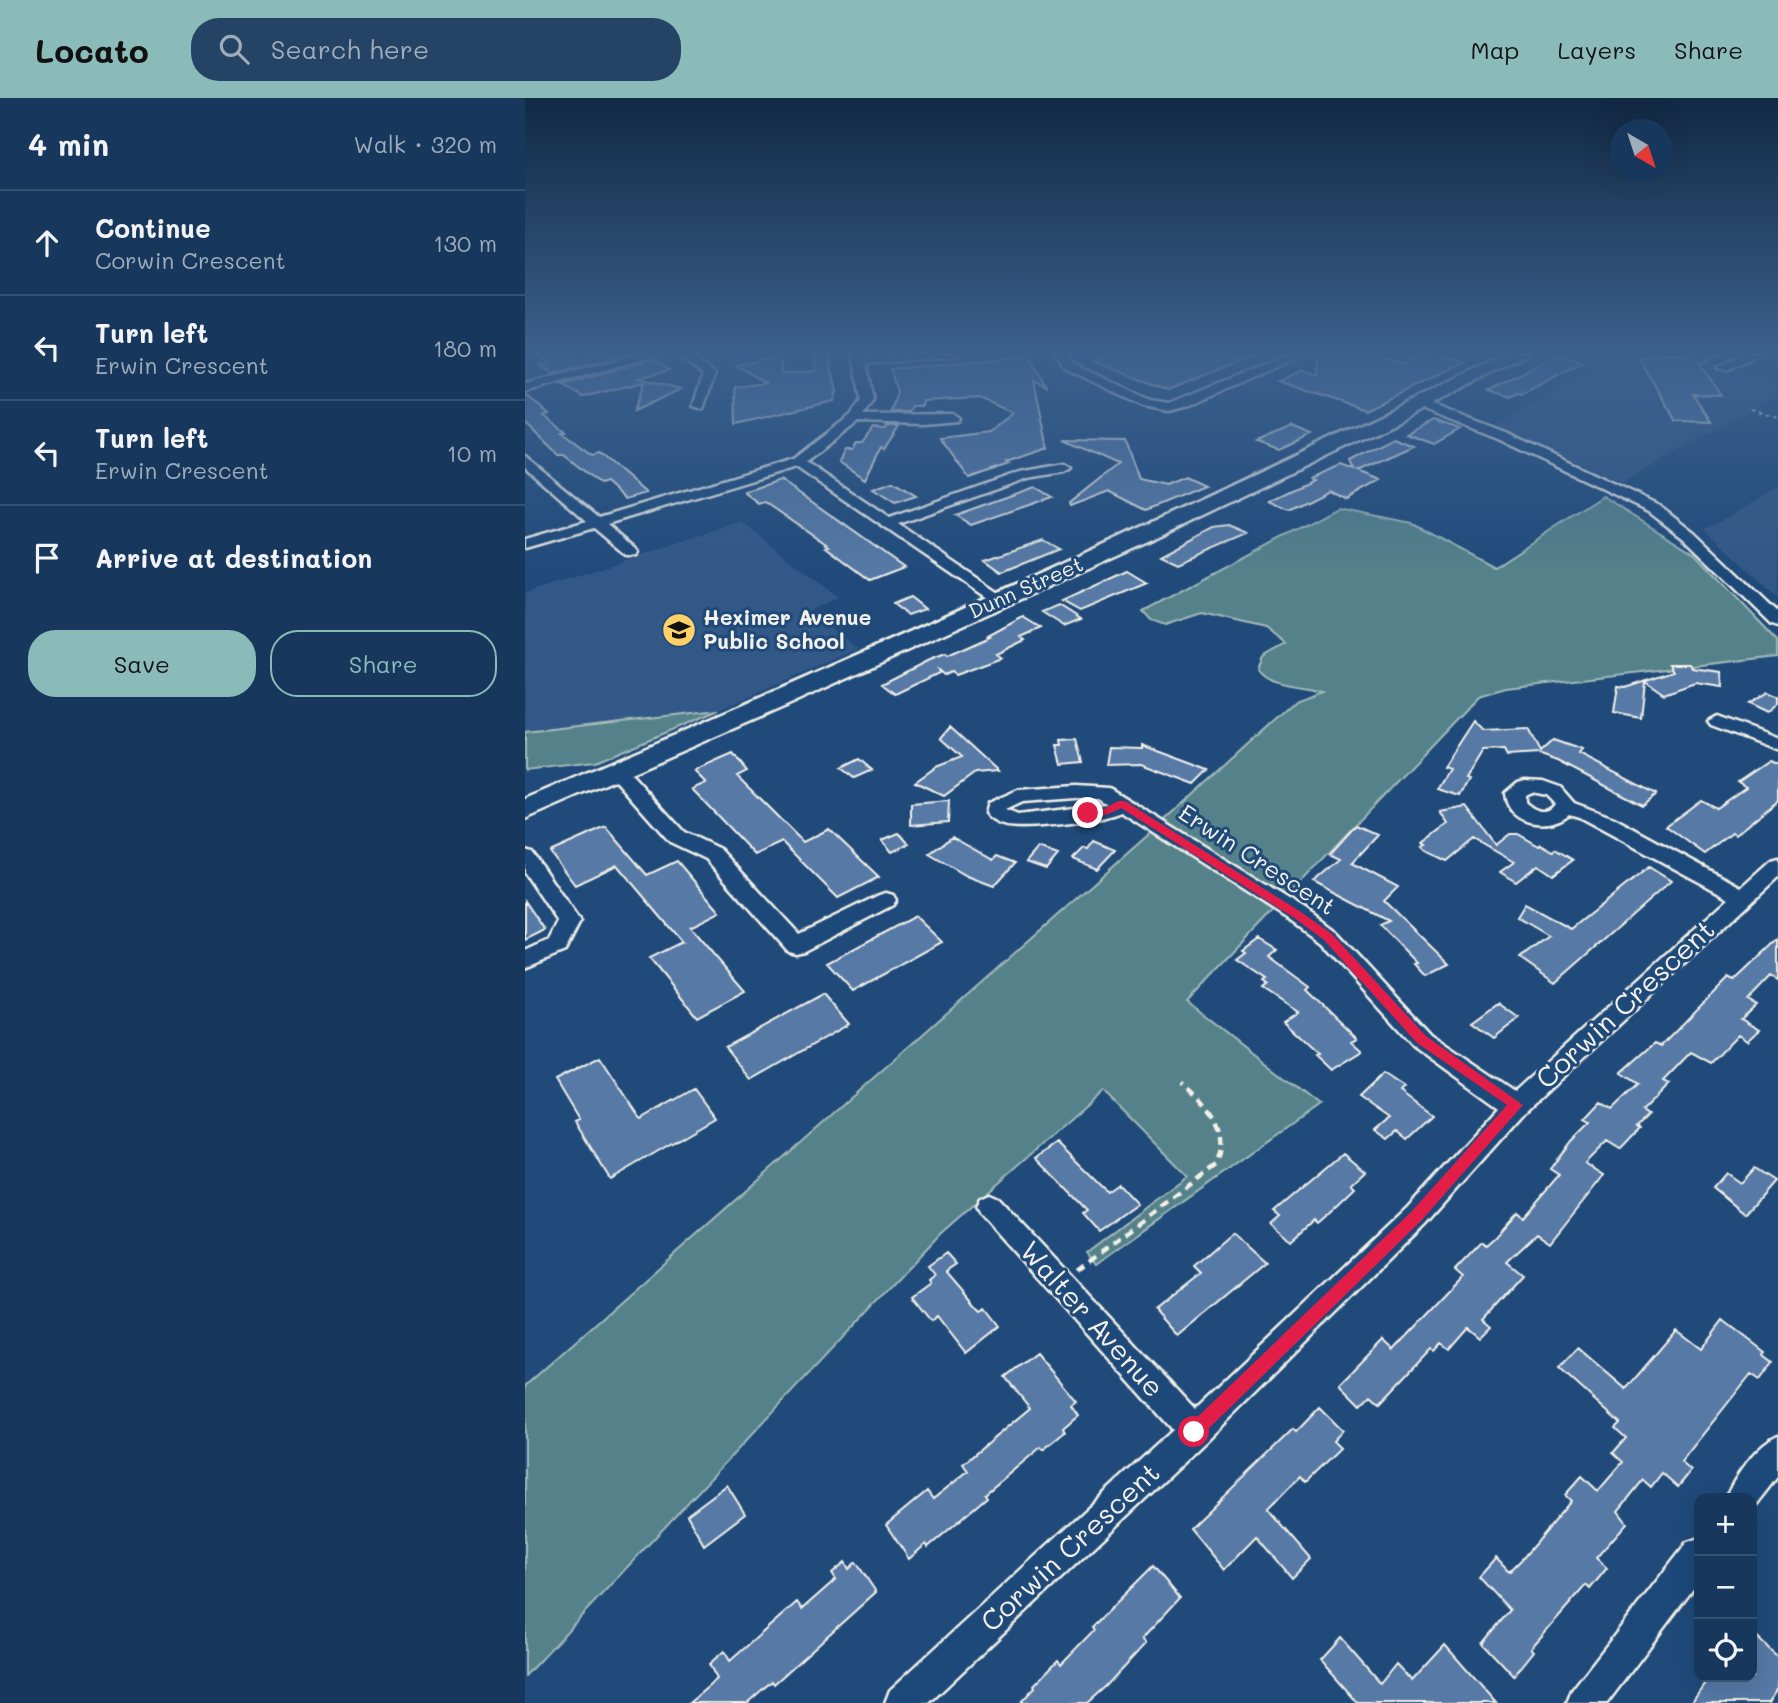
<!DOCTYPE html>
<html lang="en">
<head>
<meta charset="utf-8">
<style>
  :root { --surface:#17385c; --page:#244365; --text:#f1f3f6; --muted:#9eacbb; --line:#365272; --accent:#8bbbb9 }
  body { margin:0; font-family:Mali,sans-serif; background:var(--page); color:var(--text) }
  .controls { position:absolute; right:21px; bottom:21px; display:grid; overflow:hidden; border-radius:14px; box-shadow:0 7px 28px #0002 }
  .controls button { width:63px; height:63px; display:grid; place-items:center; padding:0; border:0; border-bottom:2px solid var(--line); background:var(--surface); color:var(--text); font:35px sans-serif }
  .compass { position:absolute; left:1085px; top:21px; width:63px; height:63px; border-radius:50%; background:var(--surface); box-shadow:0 7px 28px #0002; rotate:141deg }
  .stop { position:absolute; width:21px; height:21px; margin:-16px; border:5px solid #e11d48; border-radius:50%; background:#fff }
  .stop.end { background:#e11d48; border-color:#fff; box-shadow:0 2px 7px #0008 }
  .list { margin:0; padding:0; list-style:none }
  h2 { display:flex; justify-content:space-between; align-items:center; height:91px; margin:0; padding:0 28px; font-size:30px }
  h2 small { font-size:23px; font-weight:400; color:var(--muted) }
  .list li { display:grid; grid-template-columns:46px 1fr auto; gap:21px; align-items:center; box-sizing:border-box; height:105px; padding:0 28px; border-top:2px solid var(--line) }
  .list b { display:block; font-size:26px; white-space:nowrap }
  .list p { margin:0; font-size:23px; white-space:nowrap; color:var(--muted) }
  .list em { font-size:23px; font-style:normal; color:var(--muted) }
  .actions { display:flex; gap:14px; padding:21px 28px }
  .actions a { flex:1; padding:16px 0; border:2px solid var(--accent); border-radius:28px; text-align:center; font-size:24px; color:var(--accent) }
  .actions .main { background:var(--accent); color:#111 }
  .icon { flex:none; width:38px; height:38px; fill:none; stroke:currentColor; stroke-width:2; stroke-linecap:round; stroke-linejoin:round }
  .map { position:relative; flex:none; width:1253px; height:1605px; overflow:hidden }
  header { display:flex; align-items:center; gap:42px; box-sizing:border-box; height:98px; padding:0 35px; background:var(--accent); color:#111 }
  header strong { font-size:33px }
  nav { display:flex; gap:38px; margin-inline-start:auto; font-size:24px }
  .search { width:490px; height:63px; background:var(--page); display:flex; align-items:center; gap:18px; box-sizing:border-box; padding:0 24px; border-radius:28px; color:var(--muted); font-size:26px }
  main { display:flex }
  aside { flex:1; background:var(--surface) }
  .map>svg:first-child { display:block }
</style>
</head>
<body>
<header>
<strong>Locato</strong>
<div class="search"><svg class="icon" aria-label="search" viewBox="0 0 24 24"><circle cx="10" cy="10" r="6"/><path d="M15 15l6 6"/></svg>Search here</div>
<nav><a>Map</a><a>Layers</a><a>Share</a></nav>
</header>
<main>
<aside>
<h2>4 min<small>Walk · 320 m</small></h2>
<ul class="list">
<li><svg class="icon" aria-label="ahead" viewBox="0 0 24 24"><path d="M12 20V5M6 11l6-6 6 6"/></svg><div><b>Continue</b><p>Corwin Crescent</p></div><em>130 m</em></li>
<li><svg class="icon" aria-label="left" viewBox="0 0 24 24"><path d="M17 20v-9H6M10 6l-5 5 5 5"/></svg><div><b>Turn left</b><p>Erwin Crescent</p></div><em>180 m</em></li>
<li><svg class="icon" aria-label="left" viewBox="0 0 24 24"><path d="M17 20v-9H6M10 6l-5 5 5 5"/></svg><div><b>Turn left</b><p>Erwin Crescent</p></div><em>10 m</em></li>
<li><svg class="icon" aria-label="arrive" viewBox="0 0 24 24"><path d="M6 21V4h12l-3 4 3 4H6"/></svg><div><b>Arrive at destination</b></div></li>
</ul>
<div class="actions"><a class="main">Save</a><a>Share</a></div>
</aside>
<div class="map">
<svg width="1253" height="1605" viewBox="0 0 1253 1605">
  <rect width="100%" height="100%" fill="#1f4a7a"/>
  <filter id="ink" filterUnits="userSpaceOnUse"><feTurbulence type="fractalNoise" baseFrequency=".0143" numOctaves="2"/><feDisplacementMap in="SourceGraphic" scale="14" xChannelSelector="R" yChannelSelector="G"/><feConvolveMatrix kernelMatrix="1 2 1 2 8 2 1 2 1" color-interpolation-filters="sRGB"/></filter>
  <g filter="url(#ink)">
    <path fill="#305887" d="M1090,255H1151L1253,283V297L1097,385L971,328Z
      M1253,389V500L1180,430L1203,419Z
      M217,424L313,499L284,513L333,551L194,612L0,633V495Z"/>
    <path fill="#55828a" stroke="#a4bab9" stroke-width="2" d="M1078,398L1169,455L1253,543V558L981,590L953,598L662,904L794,1007L571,1166L562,1154L662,1078L578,993L416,1135L0,1578V1288L631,730L770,603L797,593C779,587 744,589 733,571L738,559L761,546L741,530L677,515L640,527L626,522L618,513L812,410L887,425L969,469Z
      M194,612L70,664L0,672V634Z"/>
    <path fill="#5779a6" stroke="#f4f1e8" stroke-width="2" d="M11,255H109L28,276L15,267L25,265Z
      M289,255H303L312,293L309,303L211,326L210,289L240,285L211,267L256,259V276L291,273Z
      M568,255H732L733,256L643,292L567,263L577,261Z
      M793,255H859L857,261L879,266L905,255L940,264L840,312L753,283L778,272L792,277Z
      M1128,255H1197L1175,266L1196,297L1168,296L1186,324L1151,323L1113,259H1127Z
      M1033,256L1058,264L997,296L993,295L985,299L964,292Z
      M505,258L521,288L509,282L523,350L481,364L484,366L444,380L415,340L464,334L488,315L455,300L398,303L397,308H387L384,314H366L372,294L365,271Z
      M129,261L144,272L114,280L156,291L109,313L119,284L58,299L38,287Z
      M0,296L24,316L19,318L41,334L37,335L67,357L74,355L121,395L100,401L81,384L75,386L39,357H33L0,325Z
      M908,322L935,331L909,346L881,336Z
      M362,328H374L359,351L356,349L340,381L314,364L320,352H327L331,345H337L348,330L361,331Z
      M767,329L787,337L754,352L731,344Z
      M868,340L889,348L833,373L856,382L821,401L803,392L764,412L744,403L788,382L784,380L816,367L829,372L825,363Z
      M539,342L600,343L614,381L641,387L660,379L679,388L621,412L584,393L545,408L544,405L593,366Z
      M255,382L283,401L379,469L345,482L301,449L304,448L240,404L234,406L219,394Z
      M367,384H368L391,398L370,405L348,391Z
      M510,389L527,399L446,427L430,417Z
      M704,427L723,435L653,465L636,457L689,429Z
      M518,442L534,451L477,474L460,462Z
      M602,473L622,485L555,513L537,503Z
      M385,499L389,502L400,511L383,517L368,506Z
      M534,507L556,521L539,528L517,514Z
      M498,519L516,530L496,539L500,542L471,556L476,560L430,577L426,574L419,577L413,572L414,575L370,596L357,586L404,562L420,556L422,558L465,539L463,538Z
      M1145,566H1165L1167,570L1196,574L1197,589L1170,585L1139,596L1120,583L1116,620L1089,615L1093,588L1100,589L1149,573Z
      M1243,594L1253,599V606L1242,615L1223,606Z
      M948,623L958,633L1003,631L1015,654L1028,642L1057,652L1054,656L1131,696L1117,707L1033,663L1013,656L982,658L979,652L958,653L941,681L944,682L935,698L912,691L924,671L918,669Z
      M425,629L473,673L450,675L419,698L390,684L411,669L437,659L416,640Z
      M552,641L558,664L537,666L532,647H537L536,642Z
      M617,647L684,672L670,686L616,666L581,667L584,649L617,650Z
      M208,656L222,673L212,678L278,744L304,731L354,779L313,800L257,744L230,757L167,691L181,685L169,673Z
      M334,661L347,672L329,680L316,670Z
      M1244,663L1253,667V702L1210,737L1207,735L1180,756L1141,728L1176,702L1191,710L1221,689L1213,684Z
      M424,703L423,724L386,727V706Z
      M942,709L971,747L985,736H993L1014,748L1016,746L1028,753L1030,751L1048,762L1028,777L1013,767L991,784L975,774L989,764L949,741L922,763L901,753L897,749L901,747L898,745L923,726L915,714Z
      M831,727L853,737L827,765L873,789L859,803L924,866L900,878L889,866L892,865L855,827L864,823L789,784L816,761L805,756Z
      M81,729L122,777L152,763L195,814L165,829L220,893L172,919L124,860L157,844L92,767L50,787L25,754Z
      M374,735L384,746L367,754L357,742Z
      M427,739L468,762L472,758L490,765L469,788L442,778L404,756Z
      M569,743L590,752L572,771L548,761L559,750L563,751Z
      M513,750L533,757L521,771L501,764Z
      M1124,769L1146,783L1030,885L995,860L1024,838L992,819L1000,806L1046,831Z
      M0,803L20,832L0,842Z
      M390,818L417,844L328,893L302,865Z
      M734,841L752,852L744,859L785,889L782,892L832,940L826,943L837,953L806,972L790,957L793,956L758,924L773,914L738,891L743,887L739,884L742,882L712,862L721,855L718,853Z
      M1253,841V882L1246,878L1223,902L1231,907L1216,921L1234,932L1222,943L1213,937L1186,965L1166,954L1138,983L1144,986L1117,1013L1123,1017L1112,1028L1115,1030L1095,1051L1082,1043L1060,1065L1079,1077L1025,1145L1012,1136L982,1164L998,1177L958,1221L966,1228L955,1239L943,1229L924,1251L916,1245L909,1253L906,1251L855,1305L846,1297L836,1307L815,1286L858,1242L869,1252L938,1179L930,1172L957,1144L961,1147L970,1139L992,1114L998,1119L1034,1077L1025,1071L1046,1043L1065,1024L1060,1021L1076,1004L1087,1011L1113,986L1096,975L1130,945L1136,948L1203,880L1209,883Z
      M298,896L324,926L226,982L200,949Z
      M973,905L994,920L969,940L947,924Z
      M75,959L116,1021L169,991L190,1020L85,1081L50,1024L54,1022L30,982Z
      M858,976L879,990L875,994L907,1018L882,1041L872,1033L863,1041L850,1032L864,1020L834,999Z
      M532,1045L582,1094L593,1086L612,1106L574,1133L558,1115L562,1112L511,1060Z
      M818,1055L840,1073L826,1086L830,1090L808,1111L792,1125L789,1122L766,1143L746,1126L755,1118L749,1113Z
      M1229,1070L1249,1083L1220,1116L1188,1090L1201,1075L1215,1085Z
      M707,1135L740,1165L652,1238L629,1212L676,1175L669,1168Z
      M421,1155L431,1166L421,1173L452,1209L456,1213L461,1210L475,1228L441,1255L412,1218L406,1223L387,1199L406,1185L404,1182L410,1177L403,1168Z
      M1198,1222L1240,1254L1239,1257L1248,1264L1235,1282L1226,1276L1156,1364L1166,1373L1153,1389L1137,1375L1126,1389L1118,1382L1093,1413L1102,1425L1071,1460L1082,1470L1065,1491L1061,1487L1006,1550L1009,1553L989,1578L958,1545L985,1512L954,1479L971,1460L984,1474L998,1460L1046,1403L1040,1397L1057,1378L1073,1393L1098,1364L1088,1355L1101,1340L1090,1330L1095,1325L1034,1270L1053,1250L1101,1291L1151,1232L1176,1251Z
      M511,1255L551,1303L546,1307L553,1317L538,1330L540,1334L518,1352L516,1349L460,1396L462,1399L428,1428L403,1449L401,1446L384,1461L361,1427L402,1393L408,1401L443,1373L438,1366L505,1310L480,1279Z
      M795,1309L818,1332L808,1343L815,1350L780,1384L775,1378L743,1411L786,1461L767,1480L732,1438L699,1472L665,1431L768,1331L771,1334Z
      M202,1387L220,1416L179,1447L162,1417Z
      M320,1464L324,1471L331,1464L351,1494L249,1586L247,1583L222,1605H164L192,1581L184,1566L199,1553L205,1563L272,1504L277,1511L311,1481L307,1475Z
      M628,1468L655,1500L617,1541L621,1545L581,1588L562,1605H495L510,1589L509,1587L533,1562L536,1566L569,1532L567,1529Z
      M1227,1535L1253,1559V1591L1244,1605H1166L1184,1579H1227Z
      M815,1540L855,1586L871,1566L887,1583L920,1547L971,1605H833L795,1562Z"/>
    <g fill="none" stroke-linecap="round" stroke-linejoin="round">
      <g stroke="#f4f1e8" stroke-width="5">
        <path id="street" d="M120,255H139L0,294V286Z
          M150,255H162L190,276L178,311L168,308L178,277Z
          M328,255H340V259L436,255L431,258L341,266L348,302L338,317L428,316L434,320L432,323L398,326L333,324L281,364L364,420L495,374L539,366L546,370L539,374L503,380L373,426L480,499L483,502L480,505H470L271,369L82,426L111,451L113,454L111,457H101L69,430L0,450V441L62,423L0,369V358L74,419L268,361L326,317L336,302Z
          M531,255H542L548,266L625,302L644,305L767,255H782L663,308L644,313L618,308L540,270Z
          M1221,255H1236L1202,272L1192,270Z
          M895,302L981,335L1134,407L1169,434L1253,514V528L1247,526L1159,440L1124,413L973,341L891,309V303Z
          M1192,618L1253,641V652L1186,627L1183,623Z
          M92,666L99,668L159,734L195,751L274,836L354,797L361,795L368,797L371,802L368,807L279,853L271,855L263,853L181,761L145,744L85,676L83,672L85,668Z
          M1000,682L1018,683L1035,689L1049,705L1089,720L1216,789L1246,762L1253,760V779L1000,1014L900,1126L680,1344L404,1605H360L365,1592L648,1332L455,1116L451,1108L455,1100L464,1096L473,1100L670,1311L882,1110L974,1009L889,948L795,844L764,821L596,714C579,723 496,733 478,727C471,725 464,721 460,715L463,705L493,692L551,688L584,690L780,811L811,834L905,936L990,993L1204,800L1054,719L1044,716C1023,734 982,726 980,695L993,684ZM1006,694L1021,697L1030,706C1022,718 1009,713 1000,704V697ZM551,700H573L582,706L493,717L480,712L497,704Z
          M0,752L7,754L55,824L40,853L0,870V853L24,842L33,824L0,775Z
          M1253,1338V1379L1228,1411L1227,1400H1201C1209,1379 1232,1347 1253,1338Z
          M1174,1440V1483L1082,1605H1042L1047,1592L1162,1444Z"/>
      </g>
      <g stroke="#f4f1e8" stroke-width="5">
        <path id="secondary" d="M983,255H1004L880,320L634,438L260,608L0,721V701C331,560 660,414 983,255Z"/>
      </g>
      <path stroke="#f4f1e8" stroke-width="2" stroke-dasharray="4.5 3.5" stroke-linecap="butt" d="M1225,311L1253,319"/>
      <path stroke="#f4f1e8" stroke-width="4.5" stroke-dasharray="9 6" stroke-linecap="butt" d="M552,1172L691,1067C707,1032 684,1006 657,984"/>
      <use href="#street" fill="#1f4a7a" fill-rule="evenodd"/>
      <use href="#secondary" fill="#1f4a7a" fill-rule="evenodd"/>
    </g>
  </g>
  <linearGradient id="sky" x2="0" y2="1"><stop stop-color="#112943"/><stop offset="0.53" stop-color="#3c608d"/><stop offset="1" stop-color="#3c608d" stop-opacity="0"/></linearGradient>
  <rect width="1253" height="480" fill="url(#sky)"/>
  <path fill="#e11d48" d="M593,703H600L776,814L807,836L901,938L998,1007L896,1123L675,1339L669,1342L663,1339L661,1334L663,1328L886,1114L982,1007L892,945L799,842L768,819L596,710C585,716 569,723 558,715L563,712L579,711Z"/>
  <defs>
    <g id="school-disc" transform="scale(1.75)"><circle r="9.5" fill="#ffd166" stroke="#1f4a7a"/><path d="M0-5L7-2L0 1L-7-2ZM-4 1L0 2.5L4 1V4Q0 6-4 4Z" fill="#111"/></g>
  </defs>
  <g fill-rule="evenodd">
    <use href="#school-disc" x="154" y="532"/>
  </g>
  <g text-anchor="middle" stroke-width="6" stroke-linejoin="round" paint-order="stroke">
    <g font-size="21" fill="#f4f1e8" stroke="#1f4a7a">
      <text transform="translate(501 490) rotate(-24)" y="7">Dunn Street</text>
    </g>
    <g font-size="21" font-weight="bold" fill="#f4f1e8" stroke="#1f4a7a" text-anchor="start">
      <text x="178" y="527">Heximer Avenue<tspan x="178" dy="24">Public School</tspan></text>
    </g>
    <g font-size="24" fill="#f4f1e8" stroke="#1f4a7a">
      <text transform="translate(732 762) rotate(33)" y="8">Erwin Crescent</text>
    </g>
    <g font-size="28" fill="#f4f1e8" stroke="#1f4a7a">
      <text transform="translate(1100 906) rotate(-43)" y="10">Corwin Crescent</text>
      <text transform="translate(567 1221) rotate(48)" y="10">Walter Avenue</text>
      <text transform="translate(545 1449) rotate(-43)" y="10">Corwin Crescent</text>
    </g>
  </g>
</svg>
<div class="controls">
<button>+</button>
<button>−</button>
<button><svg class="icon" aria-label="locate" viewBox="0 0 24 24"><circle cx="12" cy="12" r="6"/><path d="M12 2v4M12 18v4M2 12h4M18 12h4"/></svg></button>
</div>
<svg class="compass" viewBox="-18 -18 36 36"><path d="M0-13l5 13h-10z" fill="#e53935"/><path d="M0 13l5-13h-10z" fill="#9eacbb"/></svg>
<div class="stop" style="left:669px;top:1334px"></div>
<div class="stop end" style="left:563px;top:715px"></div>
</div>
</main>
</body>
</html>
